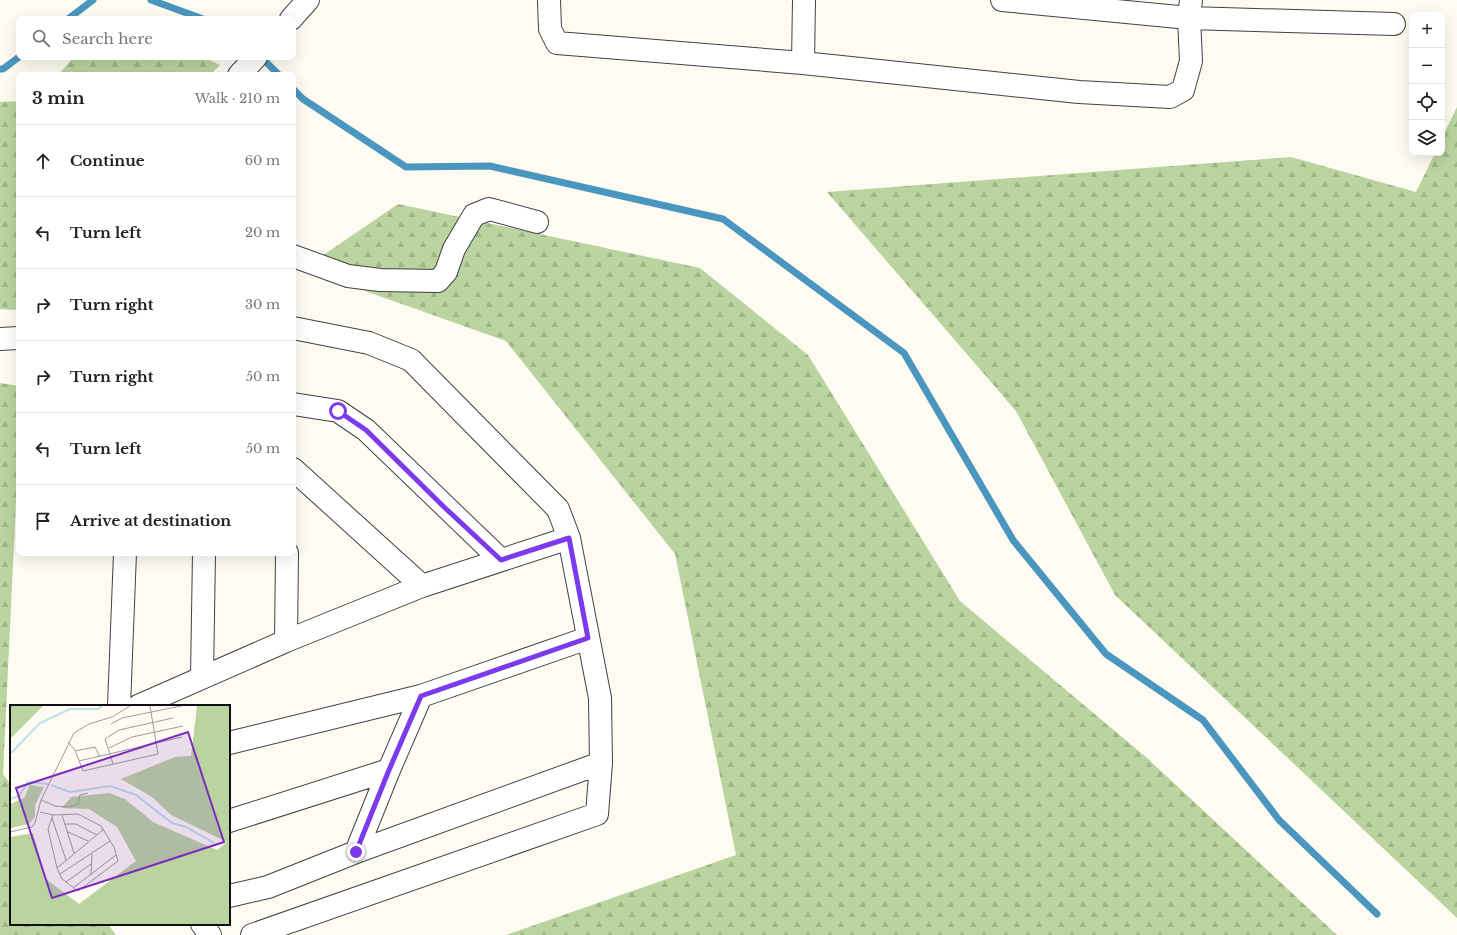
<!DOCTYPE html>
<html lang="en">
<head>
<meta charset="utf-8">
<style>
  :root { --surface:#fff; --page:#f2f2f2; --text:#222; --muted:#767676; --line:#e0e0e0 }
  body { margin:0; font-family:"Libre Baskerville",serif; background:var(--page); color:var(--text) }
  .controls { position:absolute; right:12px; top:12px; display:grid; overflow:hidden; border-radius:8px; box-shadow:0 4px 16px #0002 }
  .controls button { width:36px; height:36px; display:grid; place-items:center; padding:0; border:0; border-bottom:1px solid var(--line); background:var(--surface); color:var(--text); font:20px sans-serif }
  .stop { position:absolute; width:12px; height:12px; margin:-9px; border:3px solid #7c3aed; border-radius:50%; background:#fff }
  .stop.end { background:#7c3aed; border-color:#fff; box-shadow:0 1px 4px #0008 }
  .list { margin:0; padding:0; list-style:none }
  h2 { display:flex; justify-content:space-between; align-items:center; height:52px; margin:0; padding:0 16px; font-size:17px }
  h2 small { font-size:13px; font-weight:400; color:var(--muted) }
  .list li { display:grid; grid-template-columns:26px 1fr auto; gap:12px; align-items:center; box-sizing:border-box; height:72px; padding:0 16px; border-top:1px solid var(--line) }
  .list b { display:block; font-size:15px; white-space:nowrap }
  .list em { font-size:13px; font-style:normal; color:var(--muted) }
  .icon { flex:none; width:22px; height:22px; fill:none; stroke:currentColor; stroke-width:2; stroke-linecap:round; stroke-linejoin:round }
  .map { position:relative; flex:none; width:1457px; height:935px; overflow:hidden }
  .search { position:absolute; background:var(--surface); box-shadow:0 4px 16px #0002; left:16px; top:16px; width:280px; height:44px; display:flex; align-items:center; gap:10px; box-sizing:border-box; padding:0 14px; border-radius:8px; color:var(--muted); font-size:15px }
  .panel { position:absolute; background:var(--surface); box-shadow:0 4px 16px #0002; left:16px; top:72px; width:280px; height:484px; border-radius:8px }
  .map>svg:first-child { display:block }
</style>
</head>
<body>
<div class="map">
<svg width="1457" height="935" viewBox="0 0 1457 935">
  <defs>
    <pattern id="forest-firs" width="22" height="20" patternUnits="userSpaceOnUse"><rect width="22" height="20" fill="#bad49f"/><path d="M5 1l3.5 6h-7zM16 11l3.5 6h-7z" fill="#9fb588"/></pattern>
  </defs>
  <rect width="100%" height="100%" fill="#fefbf2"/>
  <path fill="url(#forest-firs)" d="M74,57H203L220,65L210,75H58Z
    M19,101V307L15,310L0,309V102Z
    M1457,107V918L1115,595L1016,411L827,192L1291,157L1416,192L1435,153H1442V138Z
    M398,204L700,268L808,355L960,601L1147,758L1337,935H506L736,855L675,554L506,341L303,269Z
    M0,383L19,386V439L3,774L11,785V924H108L116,935H0Z"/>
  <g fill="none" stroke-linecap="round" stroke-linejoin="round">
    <path stroke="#4b96bf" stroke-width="7" d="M151,0L203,19
      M68,19L93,0
      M261,57L279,75
      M0,69H3L19,57
      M293,89L303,99L406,167L490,166L723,219L904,353L1013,540L1106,654L1203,720L1279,820L1377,914"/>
    <g stroke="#424242" stroke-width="24">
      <path id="minor" d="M549,0L550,29L557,43L803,63L1079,92L1170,97L1183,90L1191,61L1189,18L1191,0
        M1002,0L1189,18L1394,24
        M291,19L308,0
        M803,63L804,0
        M239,75L256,57
        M293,256L348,276L380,280L438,281L446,272L454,249L474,215L489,209L537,222
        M0,339L19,338
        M293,404L338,411L366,430L501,560
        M293,469L422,586
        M286,641L287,553
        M202,677L204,553
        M119,706L125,553
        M138,706L286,641L422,586L569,538
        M229,743L421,696L588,638
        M229,821L389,770
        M356,852L389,770L421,696
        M229,896L268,887L356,852L601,763
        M202,924L210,935
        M252,935L597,814L601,763L600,698L569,538L558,509L411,360L369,343L293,328"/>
    </g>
    <use href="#minor" stroke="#fff" stroke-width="22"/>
  </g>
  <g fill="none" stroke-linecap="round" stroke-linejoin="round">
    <path stroke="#7c3aed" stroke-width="5" d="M338,411L366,430L444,507L501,560L569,538L588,638L421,696L389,770L356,852"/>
  </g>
  <g transform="translate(10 705)">
    <rect width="220" height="220" fill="#fefbf2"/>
    <path d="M0,1H33L0,34ZM187,1H220V219H0V132L23,128L36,174L69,199L126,156L107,122L79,104L52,103L61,92L99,88L115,94L143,117L207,145L217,137L161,110L142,92L111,74L165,52L181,51ZM20,80L34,82L25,100V112L19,119L0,123V99L14,93Z" fill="#bad49f"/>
    <path fill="none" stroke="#bcdff0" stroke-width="2" d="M0,49L30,18L60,4H88L92,1M41,80L60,87L100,81L126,90L162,118L176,122L204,138M0,94L9,91L18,77L38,79"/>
    <path fill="none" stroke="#9e9d97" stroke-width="1" d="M101,19L112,13L171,1M58,37L65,45L73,66L148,49L140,1M99,43L122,32L173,21M65,46L85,42L90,52M69,56L172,32M103,59L95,34L109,25L163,13M31,95L45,101L58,102L68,99L70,90L78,88M30,107L43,110L68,109L91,121L104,142L108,156L68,186L52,174L47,163L38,124L43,110M52,110L64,148M42,113L56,155M55,119H66L87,130M0,127L22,122L25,118L31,95L64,28L79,19L102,12L120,1M58,127L78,136M47,163L94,124M50,169L100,136M81,170L82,149M56,177L81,159M63,183L106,150"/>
    <path fill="#7b2cbf" fill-opacity="0.15" stroke="#7b2cbf" stroke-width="2" d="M178,27L214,137L42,193L6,83Z"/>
    <rect width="220" height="220" fill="none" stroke="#0f0f0f" stroke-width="2"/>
  </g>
</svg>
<div class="controls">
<button>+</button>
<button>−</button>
<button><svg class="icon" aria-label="locate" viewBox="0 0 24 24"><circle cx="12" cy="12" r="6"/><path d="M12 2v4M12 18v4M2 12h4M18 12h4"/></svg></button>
<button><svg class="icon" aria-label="layers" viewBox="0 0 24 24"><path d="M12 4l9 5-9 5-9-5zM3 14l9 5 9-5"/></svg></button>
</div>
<div class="stop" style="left:338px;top:411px"></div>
<div class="stop end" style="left:356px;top:852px"></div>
<div class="search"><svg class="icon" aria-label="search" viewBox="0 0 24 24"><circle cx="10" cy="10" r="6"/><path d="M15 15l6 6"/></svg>Search here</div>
<section class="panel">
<h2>3 min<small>Walk · 210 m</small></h2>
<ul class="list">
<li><svg class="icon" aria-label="ahead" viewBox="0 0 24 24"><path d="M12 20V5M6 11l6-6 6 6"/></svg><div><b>Continue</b></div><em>60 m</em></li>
<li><svg class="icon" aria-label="left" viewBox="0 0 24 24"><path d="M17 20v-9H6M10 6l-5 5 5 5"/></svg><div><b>Turn left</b></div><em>20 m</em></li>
<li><svg class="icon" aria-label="right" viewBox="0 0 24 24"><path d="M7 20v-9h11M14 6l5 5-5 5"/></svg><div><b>Turn right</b></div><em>30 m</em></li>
<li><svg class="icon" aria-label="right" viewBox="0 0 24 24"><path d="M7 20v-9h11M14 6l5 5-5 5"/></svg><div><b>Turn right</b></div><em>50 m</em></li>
<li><svg class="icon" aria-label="left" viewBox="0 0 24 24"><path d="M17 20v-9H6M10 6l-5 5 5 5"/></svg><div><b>Turn left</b></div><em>50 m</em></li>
<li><svg class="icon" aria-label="arrive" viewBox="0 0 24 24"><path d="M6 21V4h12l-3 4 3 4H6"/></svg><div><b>Arrive at destination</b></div></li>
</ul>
</section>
</div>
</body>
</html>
